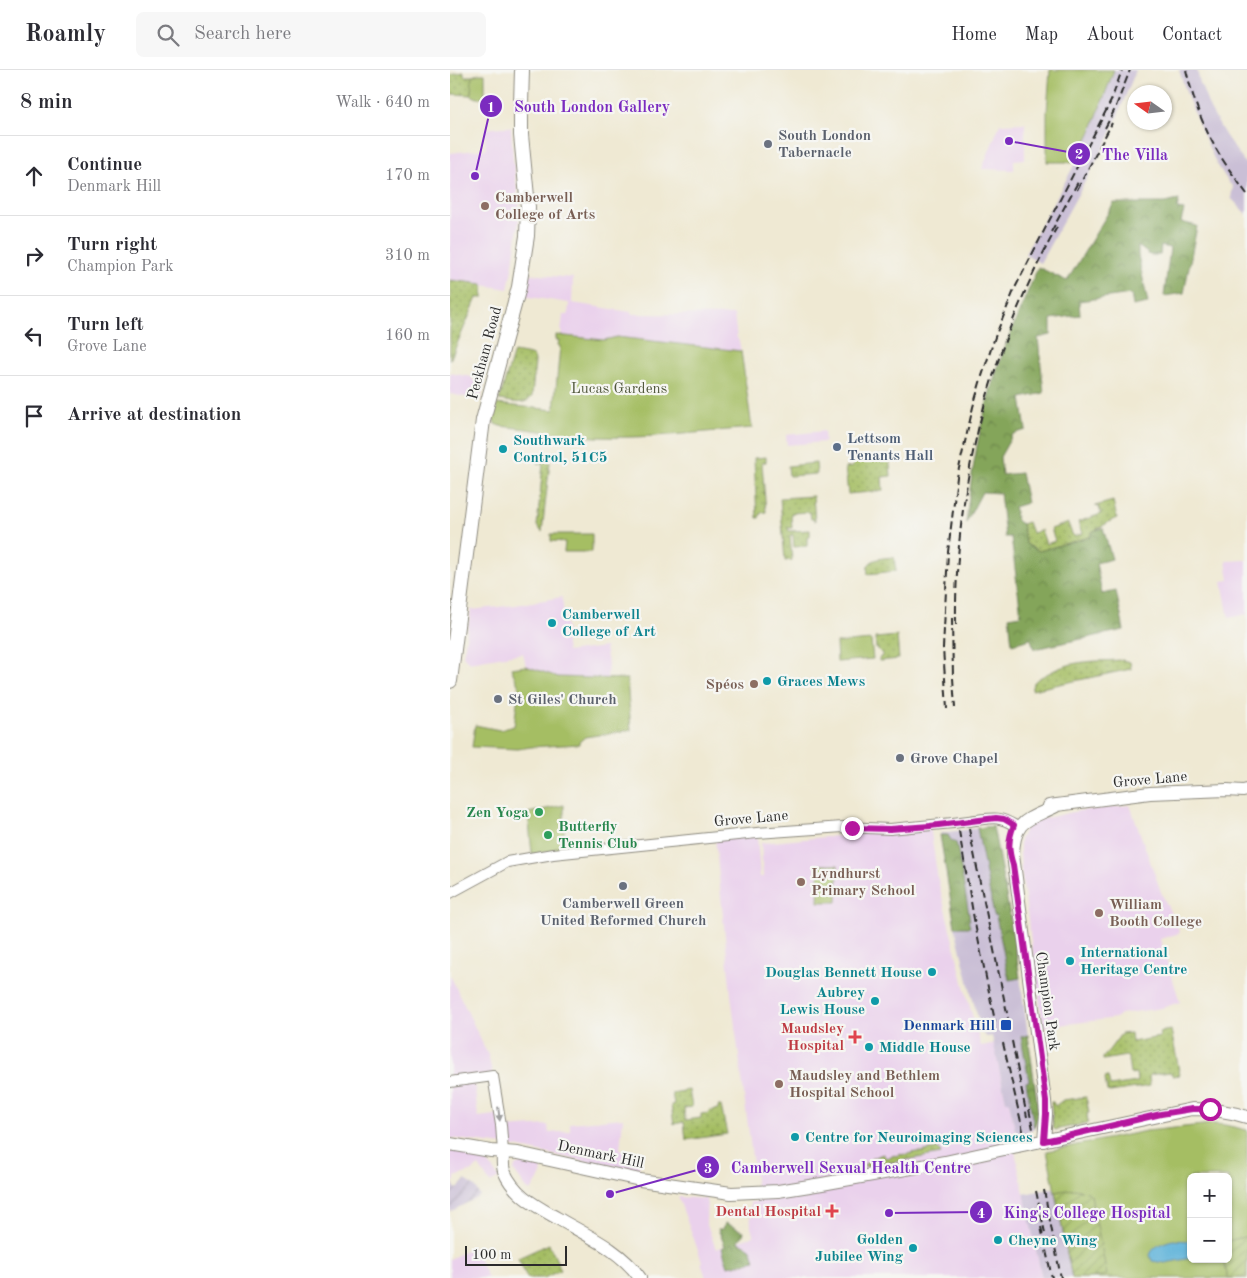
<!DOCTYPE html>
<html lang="en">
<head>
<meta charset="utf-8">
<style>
  :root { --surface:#fff; --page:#f7f7f7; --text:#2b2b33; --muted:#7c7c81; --line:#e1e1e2 }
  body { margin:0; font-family:"Old Standard TT",serif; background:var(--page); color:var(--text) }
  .controls { position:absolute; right:15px; bottom:15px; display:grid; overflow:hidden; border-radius:8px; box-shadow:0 1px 4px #0004 }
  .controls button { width:45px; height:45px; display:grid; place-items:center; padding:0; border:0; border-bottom:1px solid var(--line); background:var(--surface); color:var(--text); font:25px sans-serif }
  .compass { position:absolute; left:677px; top:15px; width:45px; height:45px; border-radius:50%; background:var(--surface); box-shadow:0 1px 4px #0004; rotate:284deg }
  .scale { position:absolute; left:15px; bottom:12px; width:102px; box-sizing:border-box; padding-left:5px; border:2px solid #2b2b2b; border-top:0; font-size:14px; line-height:18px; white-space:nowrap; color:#2b2b2b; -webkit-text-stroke:4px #f6f6f2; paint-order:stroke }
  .stop { position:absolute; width:15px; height:15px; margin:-11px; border:4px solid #b5179e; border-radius:50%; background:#fff }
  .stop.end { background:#b5179e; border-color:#fff; box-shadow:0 1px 5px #0008 }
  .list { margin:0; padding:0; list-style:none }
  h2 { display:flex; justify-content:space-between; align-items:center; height:65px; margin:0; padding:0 20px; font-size:21px }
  h2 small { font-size:16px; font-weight:400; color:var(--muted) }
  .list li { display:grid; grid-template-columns:32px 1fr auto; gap:15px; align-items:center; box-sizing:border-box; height:80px; padding:0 20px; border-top:1px solid var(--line) }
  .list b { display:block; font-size:19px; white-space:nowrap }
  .list p { margin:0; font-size:16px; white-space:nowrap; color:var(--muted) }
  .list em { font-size:16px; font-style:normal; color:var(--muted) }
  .icon { flex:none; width:28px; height:28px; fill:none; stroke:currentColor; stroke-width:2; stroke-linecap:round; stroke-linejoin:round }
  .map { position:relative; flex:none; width:797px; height:1208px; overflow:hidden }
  header { display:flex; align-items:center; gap:30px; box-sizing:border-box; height:70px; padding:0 25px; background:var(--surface); border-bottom:1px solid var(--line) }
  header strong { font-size:24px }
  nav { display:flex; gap:28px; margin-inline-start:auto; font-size:18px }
  .search { width:350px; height:45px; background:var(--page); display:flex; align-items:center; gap:12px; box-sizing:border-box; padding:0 18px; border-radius:8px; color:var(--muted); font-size:19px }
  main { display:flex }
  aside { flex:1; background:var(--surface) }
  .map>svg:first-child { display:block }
</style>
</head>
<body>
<header>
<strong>Roamly</strong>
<div class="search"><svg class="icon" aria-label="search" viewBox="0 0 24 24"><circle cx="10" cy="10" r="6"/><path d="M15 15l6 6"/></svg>Search here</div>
<nav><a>Home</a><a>Map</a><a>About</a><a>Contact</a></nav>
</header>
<main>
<aside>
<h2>8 min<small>Walk · 640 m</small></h2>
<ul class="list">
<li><svg class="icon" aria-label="ahead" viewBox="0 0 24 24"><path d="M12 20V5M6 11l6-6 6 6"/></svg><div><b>Continue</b><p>Denmark Hill</p></div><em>170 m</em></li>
<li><svg class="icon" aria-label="right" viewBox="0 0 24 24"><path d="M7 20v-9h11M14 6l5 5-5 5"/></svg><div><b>Turn right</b><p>Champion Park</p></div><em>310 m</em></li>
<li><svg class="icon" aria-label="left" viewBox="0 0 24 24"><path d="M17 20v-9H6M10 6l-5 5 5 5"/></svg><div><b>Turn left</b><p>Grove Lane</p></div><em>160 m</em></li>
<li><svg class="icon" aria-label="arrive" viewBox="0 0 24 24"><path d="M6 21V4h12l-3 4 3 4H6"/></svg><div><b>Arrive at destination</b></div></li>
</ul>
</aside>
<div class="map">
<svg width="797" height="1208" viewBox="0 0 797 1208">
  <defs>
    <pattern id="industrial-furrows" width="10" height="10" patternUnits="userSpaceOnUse" patternTransform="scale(1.25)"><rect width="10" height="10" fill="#cabfd6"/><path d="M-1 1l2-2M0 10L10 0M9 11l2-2" fill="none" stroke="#aea4b8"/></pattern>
    <pattern id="grass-dots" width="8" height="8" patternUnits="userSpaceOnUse" patternTransform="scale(1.25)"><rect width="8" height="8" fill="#a5be64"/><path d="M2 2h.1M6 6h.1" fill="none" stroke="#879b53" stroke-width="1.8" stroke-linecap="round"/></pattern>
    <pattern id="forest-crowns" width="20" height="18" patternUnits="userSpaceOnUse" patternTransform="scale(1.25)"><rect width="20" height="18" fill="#84a55a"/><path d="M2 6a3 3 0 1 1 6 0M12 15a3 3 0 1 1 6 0" fill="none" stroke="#6c874b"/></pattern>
    <pattern id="garden-furrows" width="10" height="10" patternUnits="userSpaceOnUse" patternTransform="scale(1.25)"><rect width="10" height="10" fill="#a5be64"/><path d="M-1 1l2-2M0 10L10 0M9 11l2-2" fill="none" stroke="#879b53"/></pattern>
  </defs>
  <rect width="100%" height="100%" fill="#f6f6f2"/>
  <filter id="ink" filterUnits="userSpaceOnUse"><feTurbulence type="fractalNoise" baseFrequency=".02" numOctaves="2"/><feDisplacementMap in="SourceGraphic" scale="10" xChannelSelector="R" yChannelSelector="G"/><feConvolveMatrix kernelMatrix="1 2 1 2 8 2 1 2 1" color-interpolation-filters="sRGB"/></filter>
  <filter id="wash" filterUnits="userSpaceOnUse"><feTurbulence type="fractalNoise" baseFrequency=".0096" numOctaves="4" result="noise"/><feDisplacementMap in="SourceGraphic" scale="20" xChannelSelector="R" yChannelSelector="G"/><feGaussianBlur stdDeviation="1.12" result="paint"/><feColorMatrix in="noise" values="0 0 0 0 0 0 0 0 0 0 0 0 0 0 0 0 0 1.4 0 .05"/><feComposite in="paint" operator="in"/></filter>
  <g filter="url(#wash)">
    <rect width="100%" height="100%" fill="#efe9d3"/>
    <path fill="#ead1ec" d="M575,53V89L564,90V100L532,99L550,54Z
      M52,57H61L63,89L70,141L63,194L58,219L0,210V83L36,79L35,59Z
      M79,204L123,208L122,233L181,242V244L284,245L287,268L289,271L291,281L167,267L154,270L112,265L111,261L113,245H118L119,233L73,226Z
      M0,303L22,307V310L34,312L31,330L0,324Z
      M374,361L375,372L337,375L336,365Z
      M797,490V544L779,548L772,511L779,510L776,491Z
      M112,527L114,546L117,562H114L117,582L155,577L158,593L157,608L108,607L76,596L73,583L19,592L13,586L21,540L66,535Z
      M680,735L711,822L730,863L710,869L730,932L712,938L670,944L666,948L593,957L571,799L570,782V770L575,759L587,750L628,741Z
      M480,756L488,810L514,916L531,976L544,974L556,1031H559L566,1065L563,1072L592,1208H281L280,1204L269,1208H256L251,1192L252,1191L228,1127L257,1129L256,1152L266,1179L304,1166L301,1158L300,1132H306L307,1125L281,925L265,767L307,763L310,807H313L311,773L387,766L394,768L393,757Z
      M0,905L38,985L43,1006L24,1010L28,1047L54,1044L55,1058L98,1055L99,1063L120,1061V1053L173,1048L170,1080L190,1084L189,1100L143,1093L61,1076L0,1068Z
      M0,1079L36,1086L38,1093L49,1108L40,1113L29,1096L22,1101L5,1107V1111L0,1112Z
      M71,1093L92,1098L91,1105L81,1121L77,1119L64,1101L65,1096Z
      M23,1177L38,1208H0V1189Z"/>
    <path fill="url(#industrial-furrows)" d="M15,1110L25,1117L30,1126L0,1142V1112L2,1111L6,1119L10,1117V1116Z"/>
    <path fill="#cabfd6" d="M664,0H686L658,70L590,193L575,184L626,92L642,59Z
      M729,0H747L750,13L760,39L775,65L797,96V145L781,128L783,116L779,113L765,91L750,57L738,28Z
      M543,756L566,877L589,1046L583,1059L574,1065L570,1066L566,1065L559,1031H556L542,966L537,967L532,963L520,919L505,857L490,765L491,763Z
      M604,1118L622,1208H592L574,1124Z"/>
    <path fill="url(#grass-dots)" stroke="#687448" d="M14,2V6H22L21,25L0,24V5Z
      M0,210L33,214V228H27L0,290Z
      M64,282L80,285L84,287L85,291L82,326C76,337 60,331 49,330Z
      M439,385L441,406L432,407L433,421L398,424L395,398L403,397L402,389Z
      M316,387V392L312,393L316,442L311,443L309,448H307L304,388Z
      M87,390L100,392L92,462L87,456L93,394L87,393Z
      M366,393L367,404L339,406L338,396Z
      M363,426L365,451H364L363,449H361L360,442L341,443L342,458H338L339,461L360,460V467H357V476L344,477L343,465H340L342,490L335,491L330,428Z
      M663,431L667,448C657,452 653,457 643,461L640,467L589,481L576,474L572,454L578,452L582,463L591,460L596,474L605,471L601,459L618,453L622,464L624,466L632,464L628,452L651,444L649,437L645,436Z
      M444,487L446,501L418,504C414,488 433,488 444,487Z
      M447,566L449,589L429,591V588L432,586V584L429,581L428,579H426L425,568Z
      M672,590L680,592L681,599L582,620C581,613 587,609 593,606C597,604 602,601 607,599C626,590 652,591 672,590Z
      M721,960L730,1005L723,1006L720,1002L699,1005L700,1016L660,1022L657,1021L655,1009L656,1007H658L660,1016L687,1012L686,1003L680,1004L678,988L676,986L653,990V988L671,964L681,963L682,972L710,967L709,962Z
      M239,1020L242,1037L234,1038L235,1050L251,1048V1044L259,1043V1041L268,1039V1036H271L277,1064L236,1070L234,1052L224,1054L221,1035L224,1034L222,1023Z
      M636,1027L639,1043H637L638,1053L605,1060L603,1058L601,1032H603L605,1036L613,1030Z
      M484,1079H488L491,1084L415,1097L414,1095L422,1088L433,1084L434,1086L437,1088L440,1086L442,1087L443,1085L445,1086L446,1085L449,1086L450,1084L452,1085L454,1084L457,1085L459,1083L461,1084L462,1082L464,1083L465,1082H471Z
      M99,1174L111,1200L94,1208H77L68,1188Z"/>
    <path fill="url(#forest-crowns)" stroke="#586842" d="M729,130L727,139L734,140L731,152L747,156L734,223L714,226L720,178L711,176L710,185H700L688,176V185L698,233L683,236L681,224L629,231L630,245L601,249V265L588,268L594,323L571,328L576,360L563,364L550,387L552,405L571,403L577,433L564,437L567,451L572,454L576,474L589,481L640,467L643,461L653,458L662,489L646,493L652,524L666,521L674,560L584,579L581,569L562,574L559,547L571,545L561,467H555L550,423L532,422L516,453C520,414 526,374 536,336C548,288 569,243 588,197L617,211L664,133H714Z
      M543,756L563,862L570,908L559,910L546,846L544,845L527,758Z
      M490,765H498L501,770L506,773L507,776L520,850H518L520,857H505Z
      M578,965L589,1046L584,1057L576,1012L579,1011L571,967Z
      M275,1153C282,1155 287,1160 294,1161L293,1166L288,1170V1172C299,1176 301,1177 305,1190L284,1196L282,1195L278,1196L272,1178L275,1176L268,1159H273Z"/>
    <path fill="#a5be64" stroke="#687448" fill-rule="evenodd" d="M600,0H664L642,59L626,92H597V42Z
      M28,4H35V27L27,28L21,25L22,6Z
      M106,265L154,270L167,267L291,281L302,358C250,362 197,369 145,367C113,365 81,359 50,356L45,354L43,347L47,334L104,340L110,276L108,275L109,270H106Z
      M101,464H142V482H114L115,472L101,471Z
      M421,570L423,589L387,592L386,573Z
      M76,596L108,607L177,609L181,660L135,667L129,672V674L81,677L68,679L22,677L25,655L50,660L64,656L69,617L61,598Z
      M114,735V779L82,784L78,743Z
      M369,795H388L387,832H368Z
      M762,1054L775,1055L797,1060V1208H622L597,1081L696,1061ZM741,1107H778V1189H741Z"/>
    <path fill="url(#garden-furrows)" stroke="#687448" d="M623,1119L637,1121L641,1125L657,1205L639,1208H622L605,1122Z
      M797,1166V1208H778L773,1189H778V1171Z"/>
    <path fill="#5db2d9" stroke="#446e82" d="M723,1170L741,1171V1188L715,1193L702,1191L700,1185C703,1176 714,1172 723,1170Z"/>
  </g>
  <g filter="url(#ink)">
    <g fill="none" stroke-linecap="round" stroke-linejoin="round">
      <g stroke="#8d8a7f" stroke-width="12">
        <path id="tertiary" d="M526,750C544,748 548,746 564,755
          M0,823L57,792L103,784L307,763L393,757L440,759L503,753
          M0,1012L43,1006L51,1055L53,1082"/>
      </g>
      <g stroke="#8d8a7f" stroke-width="14">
        <path id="primary" d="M599,736L700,723L777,720L793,721L797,720
          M594,1071L596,1044L595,1031L563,785C564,748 579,750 606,736
          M587,1072L742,1039C761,1039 779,1041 797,1047
          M0,1074L41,1081L68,1083L190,1110L281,1123L328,1121L372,1114L495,1092L568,1076
          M53,1082C53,1088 52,1095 54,1101C64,1125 86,1136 107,1148C136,1165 171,1180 190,1208"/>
      </g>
      <g stroke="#8d8a7f" stroke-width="16">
        <path id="trunk" d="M0,611L33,350L69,217L77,166L78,137L71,65V34L72,0"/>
      </g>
      <use href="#tertiary" stroke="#fff" stroke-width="10"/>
      <use href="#primary" stroke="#fff" stroke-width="12"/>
      <use href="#trunk" stroke="#fff" stroke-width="14"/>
      <path stroke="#2b2b2b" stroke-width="2" stroke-dasharray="8 4" stroke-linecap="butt" d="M736,0C741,20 747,40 756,59C766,82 782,104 797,124
        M655,58L665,39L680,0
        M627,120L662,53
        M601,162L628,112
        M502,548L503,608L505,638
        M506,555C504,416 540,279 607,157
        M497,639L493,578L498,482L507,407L523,337L531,309L545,267L565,218L600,149L643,66L661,31L672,0
        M519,759L558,948
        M509,761L524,849L545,951
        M562,971L577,1047
        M553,973L574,1065
        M579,1039L583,1059
        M594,1120L611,1208
        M586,1121L595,1163
        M591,1157L602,1208"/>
      <g stroke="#8d8a7f" stroke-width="12" stroke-linecap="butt">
        <path id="tertiary-bridge" d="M503,753L526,750"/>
      </g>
      <g stroke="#8d8a7f" stroke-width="14" stroke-linecap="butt">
        <path id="primary-bridge" d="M568,1076L587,1072"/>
      </g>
      <use href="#tertiary-bridge" stroke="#fff" stroke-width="10"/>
      <use href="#primary-bridge" stroke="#fff" stroke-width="12"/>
    </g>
    <defs><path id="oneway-solid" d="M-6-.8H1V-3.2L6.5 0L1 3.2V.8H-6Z" transform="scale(1.25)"/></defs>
    <use fill="#a0a0a0" href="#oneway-solid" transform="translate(49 1044) rotate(83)"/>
  </g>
  <g fill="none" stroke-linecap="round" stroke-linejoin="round" filter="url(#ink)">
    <path stroke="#b5179e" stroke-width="6" d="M402,758L440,759L480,756L546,748L554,749L564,755C558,769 558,780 563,795L596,1031V1044L594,1071L617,1066L711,1044L742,1039H760"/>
  </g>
  <g fill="#6b7280" stroke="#f6f6f2" stroke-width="2">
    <circle cx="318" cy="74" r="5"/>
    <circle cx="48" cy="629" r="5"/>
    <circle cx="450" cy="688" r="5"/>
    <circle cx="173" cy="816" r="5"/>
  </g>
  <g fill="#8d6e63" stroke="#f6f6f2" stroke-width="2">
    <circle cx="35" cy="136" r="5"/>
    <circle cx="304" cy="614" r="5"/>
    <circle cx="351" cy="812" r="5"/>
    <circle cx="649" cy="843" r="5"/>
    <circle cx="329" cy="1014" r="5"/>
  </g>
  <circle fill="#5c6f8a" stroke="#f6f6f2" stroke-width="2" cx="387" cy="377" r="5"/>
  <g fill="#0f9aa8" stroke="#f6f6f2" stroke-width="2">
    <circle cx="53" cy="379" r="5"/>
    <circle cx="102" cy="553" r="5"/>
    <circle cx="317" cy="611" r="5"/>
    <circle cx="620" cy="891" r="5"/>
    <circle cx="482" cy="902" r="5"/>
    <circle cx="425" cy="931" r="5"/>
    <circle cx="419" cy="977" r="5"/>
    <circle cx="345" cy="1067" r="5"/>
    <circle cx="548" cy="1170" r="5"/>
    <circle cx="463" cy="1178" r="5"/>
  </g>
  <g fill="#2e9e5b" stroke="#f6f6f2" stroke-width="2">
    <circle cx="89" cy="742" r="5"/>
    <circle cx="98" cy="765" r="5"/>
  </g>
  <rect fill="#1a4fb4" stroke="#f6f6f2" stroke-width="2" x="550" y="949" width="12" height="12" rx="2.5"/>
  <g fill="#e0444e" stroke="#f6f6f2" stroke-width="2">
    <path d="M402.5 959.5h5v5h5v5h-5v5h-5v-5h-5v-5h5z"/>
    <path d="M379.5 1133.5h5v5h5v5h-5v5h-5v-5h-5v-5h5z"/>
  </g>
  <g text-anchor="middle" stroke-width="4.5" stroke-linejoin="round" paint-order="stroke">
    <g font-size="15" font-weight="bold" fill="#5b616d" stroke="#f6f6f2" text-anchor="start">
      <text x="328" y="70">South London<tspan x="328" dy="17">Tabernacle</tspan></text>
      <text x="58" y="634">St Giles' Church</text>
      <text x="460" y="693">Grove Chapel</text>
      <text x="173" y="838" text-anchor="middle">Camberwell Green<tspan x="173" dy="17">United Reformed Church</tspan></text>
    </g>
    <g font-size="15" font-weight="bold" fill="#785e54" stroke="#f6f6f2" text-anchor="start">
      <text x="45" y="132">Camberwell<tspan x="45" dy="17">College of Arts</tspan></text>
      <text x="294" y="619" text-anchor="end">Spéos</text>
      <text x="361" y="808">Lyndhurst<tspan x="361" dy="17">Primary School</tspan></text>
      <text x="659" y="839">William<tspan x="659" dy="17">Booth College</tspan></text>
      <text x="339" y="1010">Maudsley and Bethlem<tspan x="339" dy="17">Hospital School</tspan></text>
    </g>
    <g font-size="15" fill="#2b2b2b" stroke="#f6f6f2">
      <text transform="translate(34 283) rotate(-75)" y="5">Peckham Road</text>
      <text transform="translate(700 709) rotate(-5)" y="5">Grove Lane</text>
      <text transform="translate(301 748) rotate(-5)" y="5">Grove Lane</text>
      <text transform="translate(598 931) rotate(82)" y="5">Champion Park</text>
      <text transform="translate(151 1084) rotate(12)" y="5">Denmark Hill</text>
    </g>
    <g font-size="15" fill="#50573c" stroke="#f6f6f2">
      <text x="169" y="323">Lucas Gardens</text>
    </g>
    <g font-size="15" font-weight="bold" fill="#4e5e75" stroke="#f6f6f2" text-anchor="start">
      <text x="397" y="373">Lettsom<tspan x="397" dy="17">Tenants Hall</tspan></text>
    </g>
    <g font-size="15" font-weight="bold" fill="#0d838f" stroke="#f6f6f2" text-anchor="start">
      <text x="63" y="375">Southwark<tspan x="63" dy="17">Control, 51C5</tspan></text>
      <text x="112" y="549">Camberwell<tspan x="112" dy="17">College of Art</tspan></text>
      <text x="327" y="616">Graces Mews</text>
      <text x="630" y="887">International<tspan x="630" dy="17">Heritage Centre</tspan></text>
      <text x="472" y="907" text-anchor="end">Douglas Bennett House</text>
      <text x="415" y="927" text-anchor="end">Aubrey<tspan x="415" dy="17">Lewis House</tspan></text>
      <text x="429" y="982">Middle House</text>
      <text x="355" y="1072">Centre for Neuroimaging Sciences</text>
      <text x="453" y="1174" text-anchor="end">Golden<tspan x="453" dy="17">Jubilee Wing</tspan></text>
      <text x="558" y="1175">Cheyne Wing</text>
    </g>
    <g font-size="15" font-weight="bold" fill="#27864d" stroke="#f6f6f2" text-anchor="end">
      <text x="79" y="747">Zen Yoga</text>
      <text x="108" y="761" text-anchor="start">Butterfly<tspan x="108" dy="17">Tennis Club</tspan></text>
    </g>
    <g font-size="15" font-weight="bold" fill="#164399" stroke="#f6f6f2" text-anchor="end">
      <text x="545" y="960">Denmark Hill</text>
    </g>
    <g font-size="15" font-weight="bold" fill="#be3a42" stroke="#f6f6f2" text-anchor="end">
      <text x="394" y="963">Maudsley<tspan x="394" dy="17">Hospital</tspan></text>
      <text x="371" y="1146">Dental Hospital</text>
    </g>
  </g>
  <path fill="none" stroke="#7b2cbf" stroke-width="2" d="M25 106L41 36M559 71L629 84M160 1124L258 1097M439 1143L531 1142"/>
  <g fill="#7b2cbf" stroke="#f6f6f2" stroke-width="2">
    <circle cx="25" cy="106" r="5"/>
    <circle cx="559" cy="71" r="5"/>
    <circle cx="160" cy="1124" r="5"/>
    <circle cx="439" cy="1143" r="5"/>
    <circle cx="41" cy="36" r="12"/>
    <circle cx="629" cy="84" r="12"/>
    <circle cx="258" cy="1097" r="12"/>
    <circle cx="531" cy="1142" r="12"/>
  </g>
  <g font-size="15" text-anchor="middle" font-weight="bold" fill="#fff">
    <text x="41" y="42">1</text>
    <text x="629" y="89">2</text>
    <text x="258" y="1103">3</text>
    <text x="531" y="1148">4</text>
  </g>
  <g font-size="16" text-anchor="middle" font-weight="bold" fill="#7b2cbf" stroke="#f6f6f2" stroke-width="4.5" stroke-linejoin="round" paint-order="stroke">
    <text x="142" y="42">South London Gallery</text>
    <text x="685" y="90">The Villa</text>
    <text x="401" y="1103">Camberwell Sexual Health Centre</text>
    <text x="637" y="1148">King's College Hospital</text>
  </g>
</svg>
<div class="controls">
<button>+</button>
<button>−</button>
</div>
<svg class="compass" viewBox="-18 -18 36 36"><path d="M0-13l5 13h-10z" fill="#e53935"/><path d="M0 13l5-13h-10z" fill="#7c7c81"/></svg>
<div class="scale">100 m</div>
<div class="stop" style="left:760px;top:1039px"></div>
<div class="stop end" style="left:402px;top:758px"></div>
</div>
</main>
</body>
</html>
